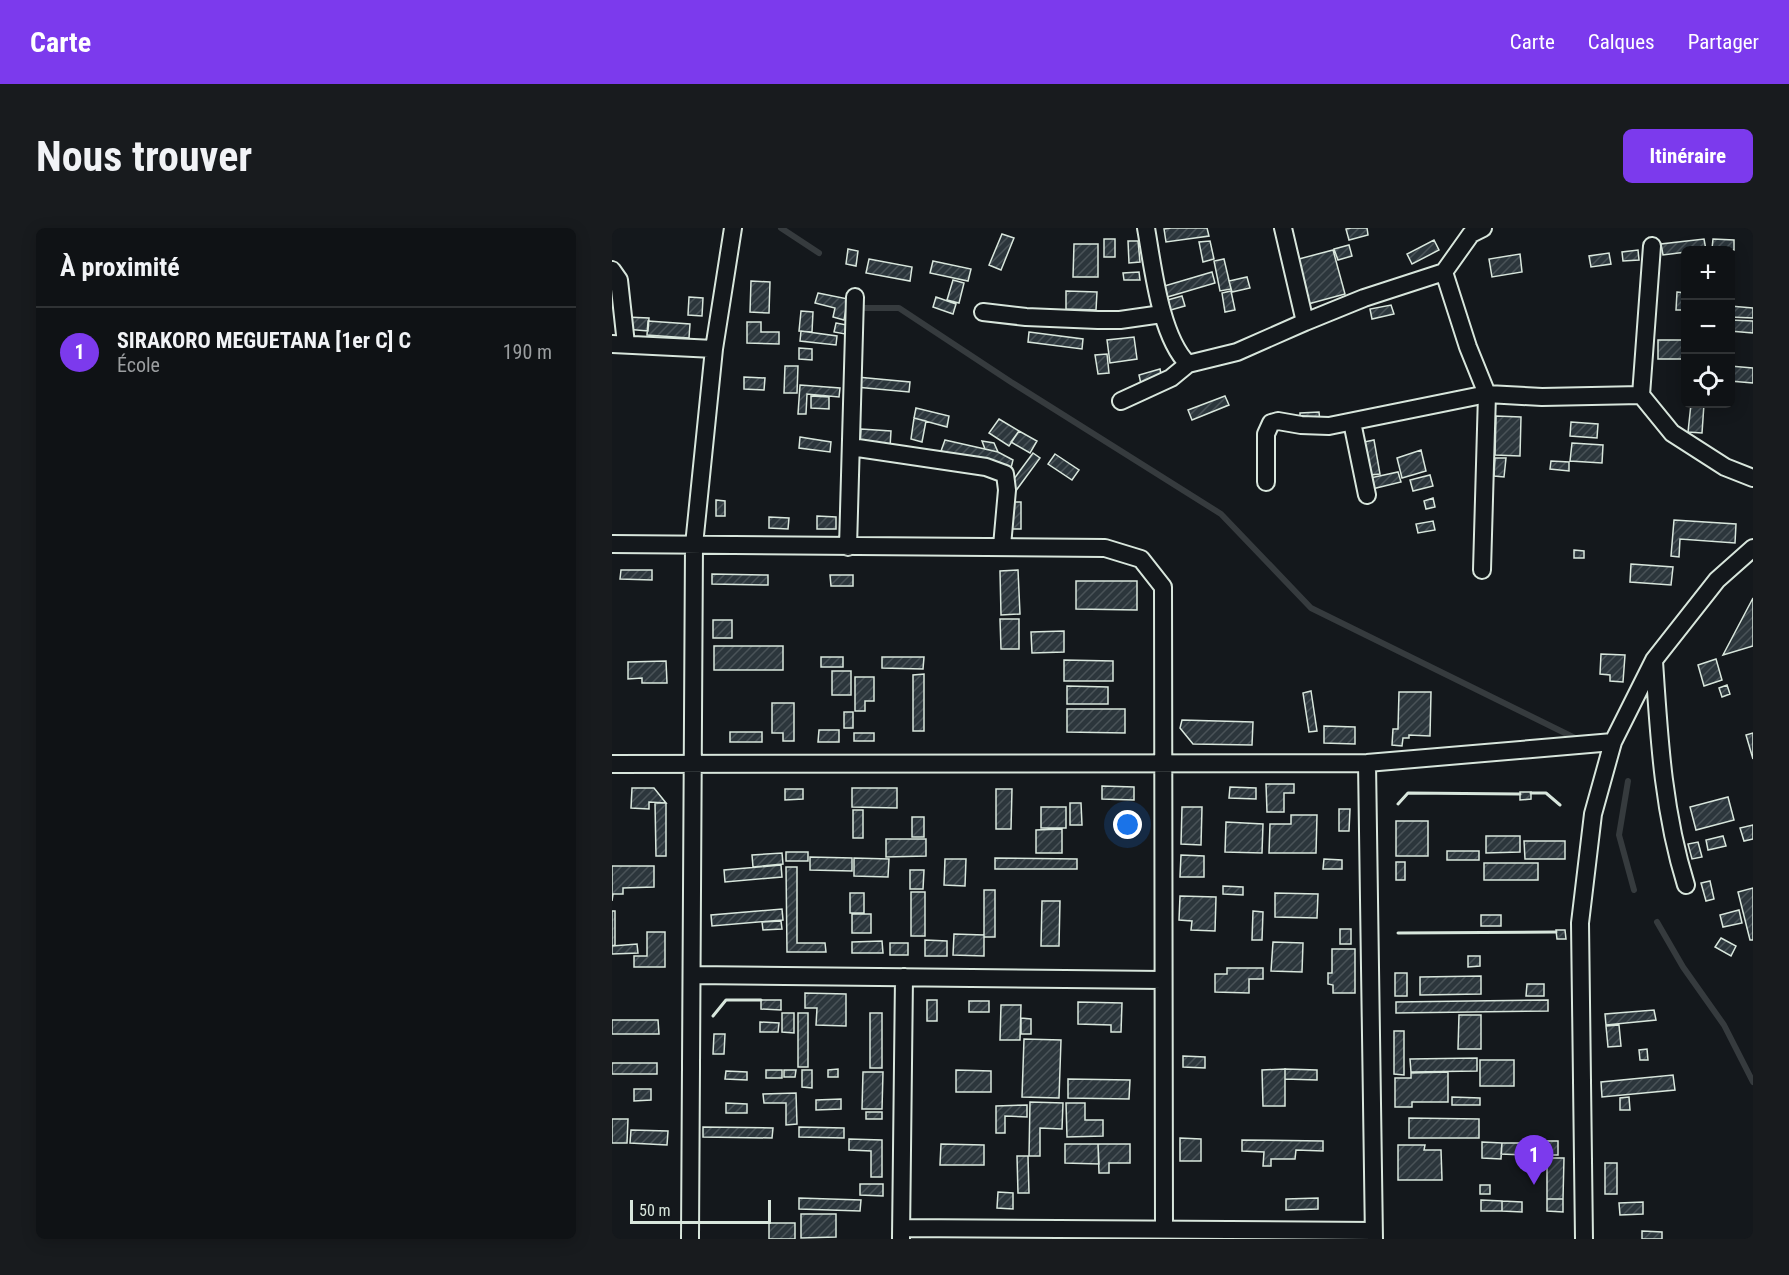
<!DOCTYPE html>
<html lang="fr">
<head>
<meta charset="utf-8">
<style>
  :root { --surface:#0f1215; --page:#181b1e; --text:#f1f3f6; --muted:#9b9ea0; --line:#2f3234; --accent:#7c3aed }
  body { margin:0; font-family:"Roboto Condensed",sans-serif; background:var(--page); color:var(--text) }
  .controls { position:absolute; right:18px; top:18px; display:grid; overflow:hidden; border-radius:9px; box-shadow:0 3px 15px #0003 }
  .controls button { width:54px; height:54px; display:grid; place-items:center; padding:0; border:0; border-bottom:2px solid var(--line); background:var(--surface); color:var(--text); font:30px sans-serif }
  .scale { position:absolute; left:18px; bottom:15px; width:141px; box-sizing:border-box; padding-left:6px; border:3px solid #d8e6dc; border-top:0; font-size:16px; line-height:21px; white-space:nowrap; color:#d8e6dc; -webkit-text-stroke:4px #14181c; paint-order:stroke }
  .you { position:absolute; left:516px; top:597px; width:21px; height:21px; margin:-15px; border:4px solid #fff; border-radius:50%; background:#1a73e8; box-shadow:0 0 0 9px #1a73e833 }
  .badge { display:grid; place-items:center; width:39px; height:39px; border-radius:50%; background:var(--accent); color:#fff; font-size:20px; font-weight:700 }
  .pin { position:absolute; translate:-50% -50px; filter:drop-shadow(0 2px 3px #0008) }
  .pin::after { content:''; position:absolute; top:32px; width:21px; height:18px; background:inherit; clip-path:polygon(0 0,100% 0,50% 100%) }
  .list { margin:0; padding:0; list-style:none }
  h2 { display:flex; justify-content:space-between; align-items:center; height:78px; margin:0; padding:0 24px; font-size:26px }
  h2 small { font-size:20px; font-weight:400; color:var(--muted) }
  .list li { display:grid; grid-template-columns:39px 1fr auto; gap:18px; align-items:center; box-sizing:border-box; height:90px; padding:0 24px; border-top:2px solid var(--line) }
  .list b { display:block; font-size:22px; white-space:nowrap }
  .list p { margin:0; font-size:20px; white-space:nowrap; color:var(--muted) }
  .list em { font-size:20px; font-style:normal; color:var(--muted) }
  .icon { flex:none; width:33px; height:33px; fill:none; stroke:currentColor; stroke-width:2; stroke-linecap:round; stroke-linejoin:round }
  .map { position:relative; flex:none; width:1141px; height:1011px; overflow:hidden; border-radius:9px }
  header { display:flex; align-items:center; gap:36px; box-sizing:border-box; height:84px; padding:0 30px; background:var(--accent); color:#fff }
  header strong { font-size:28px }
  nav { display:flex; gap:33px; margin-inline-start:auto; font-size:21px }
  .intro { display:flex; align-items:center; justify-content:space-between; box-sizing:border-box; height:144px; padding:0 36px }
  h1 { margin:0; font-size:42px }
  .button { padding:15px 27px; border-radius:9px; background:var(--accent); color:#fff; font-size:21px; font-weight:700 }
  main { display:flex; gap:36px; padding:0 36px }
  aside { flex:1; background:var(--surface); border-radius:9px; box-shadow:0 3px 15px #0003 }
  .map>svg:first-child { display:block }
</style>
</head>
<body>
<header>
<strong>Carte</strong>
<nav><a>Carte</a><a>Calques</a><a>Partager</a></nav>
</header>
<div class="intro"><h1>Nous trouver</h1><a class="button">Itinéraire</a></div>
<main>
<aside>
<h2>À proximité<small></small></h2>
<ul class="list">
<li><span class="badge">1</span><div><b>SIRAKORO MEGUETANA [1er C] C</b><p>École</p></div><em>190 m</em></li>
</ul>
</aside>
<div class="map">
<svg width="1141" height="1011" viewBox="0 0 1141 1011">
  <defs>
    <pattern id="building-hatch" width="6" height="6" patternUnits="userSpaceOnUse" patternTransform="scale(1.5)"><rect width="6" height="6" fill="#2c363c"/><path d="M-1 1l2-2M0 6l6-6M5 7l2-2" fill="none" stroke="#4a5358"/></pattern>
  </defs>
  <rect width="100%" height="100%" fill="#14181c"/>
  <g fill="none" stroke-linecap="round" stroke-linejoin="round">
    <path stroke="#363b3e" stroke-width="6" d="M169,0L207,25
      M253,80H287L399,154L609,286L699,380L965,511
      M1016,553L1007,607L1022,662
      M1045,694L1071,739L1112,797L1141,854"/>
  </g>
  <path fill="url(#building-hatch)" stroke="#d8e6dc" stroke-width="1.5" d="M559,0H595L597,8L554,14L552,1Z
    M739,0H755L756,7L737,12L734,1Z
    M390,6L402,10L389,42L377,37Z
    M492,11H503V29H492Z
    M1092,11L1094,22H1074V24L1051,27L1049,16Z
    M1101,11L1122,12V22L1100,21Z
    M822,12L827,22L800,36L795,26Z
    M516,13H526L528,34L517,35Z
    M598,13L602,31L591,34L587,14Z
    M462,16H486V49H461Z
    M737,17L740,28L726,32L722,21Z
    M236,21L246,23L244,38L234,36Z
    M721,22L733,66L696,76L683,32Z
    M1026,22L1027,32L1011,33L1010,24Z
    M997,25L999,36L979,39L977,28Z
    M908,26L910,44L880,49L877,31Z
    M257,31L300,39L298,53L254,45Z
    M612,31L619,61L608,63L602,33Z
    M321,33L359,41L356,53L318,45Z
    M527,44L528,52H512L511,45Z
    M600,44L603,55L552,70L549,59Z
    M635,49L638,60L620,64L617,53Z
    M341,52L352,55L347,75L335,72Z
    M139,53L158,54L157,85L138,84Z
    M454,63L485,64L484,82L454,81Z
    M619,63L623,82L613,84L610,65Z
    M1065,64L1074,65V82H1064Z
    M206,65L236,71L232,92L221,89L223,80L203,75Z
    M570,68L573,78L555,83L552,73Z
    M77,69L91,70L90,88L76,87Z
    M324,69L344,76L341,86L321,79Z
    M779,77L782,86L760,91L758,81Z
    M1118,78L1141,80V90L1118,89Z
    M189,83L201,84L200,104L187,103Z
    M13,89L37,90L36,103L13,101Z
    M1118,92L1141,93V105L1118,103Z
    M36,93L78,96L77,110L35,107Z
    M135,94H149V104H167V116L135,115Z
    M224,95L235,97L233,106L222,104Z
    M189,103L225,108L224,117L188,113Z
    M417,104L471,111L470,121L416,114Z
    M522,109L525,131L498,135L495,112Z
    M1046,112H1074V131H1046Z
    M187,120L200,121V132L187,131Z
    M495,126L497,145L486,146L483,127Z
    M173,138H186L185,165H172Z
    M1118,138L1141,140V155L1118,153Z
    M548,141L550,151L529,156L527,147Z
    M132,149L153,150L152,162L132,161Z
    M245,149L298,154L297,164L244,159Z
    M188,157L228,160L227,169L195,166L194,186H186Z
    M199,168L217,169V181L199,180Z
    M613,168L617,177L580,192L576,182Z
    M1079,176H1092L1090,205L1076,204Z
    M304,180L337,188L335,199L302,190Z
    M707,184L708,194L688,196V185Z
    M884,188L909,189L908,228L883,227Z
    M302,190L314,193L310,214L299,211Z
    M387,191L407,203L397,218L377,205Z
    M959,194L986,196L985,210L958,208Z
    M249,201L279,203L278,219L248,217Z
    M407,203L425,213L418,225L399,214Z
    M188,209L219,214L218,224L187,220Z
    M333,212L386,224L401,232L398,244L329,223Z
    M762,212L768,246L758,247L752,214Z
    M370,213L382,215L386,224L373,221Z
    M960,215L991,217L990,235L958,233Z
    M809,222L814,243L790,250L785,230Z
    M421,225L428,230L403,264L396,259Z
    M443,226L467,242L460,252L436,236Z
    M883,230H894L892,249L882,248Z
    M939,233L957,234V243L938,241Z
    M786,244L789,254L760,261L758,250Z
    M818,247L821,258L801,263L798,252Z
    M821,270L823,279L814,281L812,273Z
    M104,272L113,273V288H104Z
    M399,274H409V301H399Z
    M205,288L224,289V301H205Z
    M157,289L177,290L176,301L157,300Z
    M1062,292L1124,296L1123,315L1068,311L1067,329L1059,328Z
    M821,293L823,302L806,305L804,296Z
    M962,322L972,323V330H962Z
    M1019,336L1061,339L1059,357L1018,354Z
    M9,342H40V352L8,351Z
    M406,342L408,386L389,387L388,343Z
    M100,346L156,347V357L100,356Z
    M218,347H241V358H219Z
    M464,353H525V382L464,381Z
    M1141,370V418L1111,427Z
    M388,391H407V421H389Z
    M101,392H120V410H101Z
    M452,403V424L420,425L419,404Z
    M102,418H171V442H102Z
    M989,426L1013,427L1011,454L998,453V447L988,446Z
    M209,429H231V439H209Z
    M270,429H312L311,441L270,440Z
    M1104,431L1110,452L1092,458L1086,437Z
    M452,432L501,433V453H452Z
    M54,433L55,455H30V450L16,451V434Z
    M220,443H239V467H220Z
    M312,446V503H301V447Z
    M243,449H262V473H253V483H243Z
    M1115,457L1118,466L1110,469L1107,460Z
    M455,458L496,459V476H455Z
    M699,463L705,503L697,504L691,465Z
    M787,464H819L818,508L797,507V510H791L790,518L780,517L781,501H786Z
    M160,475H182V513H171V505H160Z
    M455,481H513V505L455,504Z
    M232,484H241V500H232Z
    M570,492L641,494L640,517L581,516L568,500Z
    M712,498L743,499V516L712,515Z
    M207,502H227V514H206Z
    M118,504H150V514H118Z
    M242,505H262V513H242Z
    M1141,505V531L1134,507Z
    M654,556H682V565H672V584H655Z
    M490,558L522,559V572L490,571Z
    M618,559L644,560V571L617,570Z
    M20,560H42L54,575L37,574V581L19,580Z
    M240,560H285V580L240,579Z
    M173,561H191V571L173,572Z
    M384,561H400L399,601H384Z
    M908,564H919V571L908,572Z
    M1116,569L1122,592L1084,602L1078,579Z
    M43,575H54V628H44Z
    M458,575H469L470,597H458Z
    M429,579H454V600H429Z
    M570,579H590L589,617L569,616Z
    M727,581H738L737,603H727Z
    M241,582H251V610H241Z
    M679,587H705L704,625H657L658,596H679Z
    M300,589H312V609H300Z
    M784,593H816V628H784Z
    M614,594L651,596L650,625L613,624Z
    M1141,597V611L1132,613L1128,600Z
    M450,601V625H424V602Z
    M874,608H908V624L874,625Z
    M1111,608L1114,618L1096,622L1094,612Z
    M274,611H314V628L274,629Z
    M912,613H953V631H913Z
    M1086,614L1090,629L1080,631L1076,616Z
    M835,623H867V632H835Z
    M174,624H196V633H174Z
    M170,625L171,636L141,639L140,627Z
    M569,627L592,628V649H568Z
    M198,629L240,630V643L198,642Z
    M242,630L277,631L276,649L242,648Z
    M383,630L465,631V641H383Z
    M333,631H354L353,658L332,657Z
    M712,631L730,632V641H711Z
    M784,634H793V652H784Z
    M872,635H926V652H872Z
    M169,637L170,649L113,654L112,642Z
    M0,638H42V659L11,660V666H1L0,673Z
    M174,639H185V715H213L214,724H175Z
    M298,642H312L311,661H298Z
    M1098,653L1102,671L1094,673L1089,655Z
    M611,658L631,659V667L611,666Z
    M1141,660V712H1138L1126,664Z
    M372,662H383V709H372Z
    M299,664H313V708H299Z
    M238,665H252V685H238Z
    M663,665L706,666L705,690L663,689Z
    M568,668L604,669L603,703L579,702L580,693L567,692Z
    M430,673H448L447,718H429Z
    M170,681L171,692L100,698L99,687Z
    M1127,682L1130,695L1111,699L1108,687Z
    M0,683H3V717L0,718Z
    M641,683L651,684L650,712H640Z
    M240,686H259V705H240Z
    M869,687H889V698H869Z
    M169,693L170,701L151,702L150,694Z
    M728,701H739V716H728Z
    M944,702H953L954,711H945Z
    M35,704H53V739H22V728H35Z
    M342,706L372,707V728L341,727Z
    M1109,710L1124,718L1119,728L1103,719Z
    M313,712L335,713V728H313Z
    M270,713L271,725H240V714Z
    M661,714L691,715L690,744L659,743Z
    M278,715H296V727H278Z
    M25,716L26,725L0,726V718Z
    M720,721H743V765H721V757L716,756V745H720Z
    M856,728H868V738L856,739Z
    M615,740H651V751H637V765L603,764V746H615Z
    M783,745H795V768H783Z
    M869,748V766L808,767V749Z
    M915,756H932V768H914Z
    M193,765L234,766V798L204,797L205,780H193Z
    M149,772H169V782L149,781Z
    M315,772H325V793H315Z
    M936,772V783L784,785V774Z
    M357,773H377V784H357Z
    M466,774L510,775L509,804H499V797L466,796Z
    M389,777H409L408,812H388Z
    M1042,782L1044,792L994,797L993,786Z
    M170,785H182V805L170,804Z
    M186,785H196V839H186Z
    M258,785H270V840H258Z
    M847,787H869V821H846Z
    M409,790L419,791V806H409Z
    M0,792H46L47,806H0Z
    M148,794L167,795L166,804H148Z
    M1007,797L1009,818L996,819L994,798Z
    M782,803H792V847L782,846Z
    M102,806H113L112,826H101Z
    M412,811L449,812L447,870L410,869Z
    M1035,821L1036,832H1028L1027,822Z
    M571,828L593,829V840L571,839Z
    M865,830V843L799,844L798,831Z
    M868,832H902V858H868Z
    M0,835H45V846H0Z
    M226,841V849H216V842Z
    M673,841L705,842V852L673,851Z
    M673,841V878H651L650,842Z
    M154,842H170V850H154Z
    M172,842H184L183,849H172Z
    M190,842H200V860L190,859Z
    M344,842L379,843V864H344Z
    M114,843L135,844V852L113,851Z
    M251,844H271L270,881H250Z
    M836,844V874H800V879H783V850H799V845Z
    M1061,847L1063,862L990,869L989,854Z
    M456,851L518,852L517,871L456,870Z
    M22,861H39V872L22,873Z
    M184,865L185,896L174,897V875H152L151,866Z
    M840,869L868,870V877H840Z
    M1017,869L1018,882H1008V870Z
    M229,871V881L204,882V872Z
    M418,874L451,875L450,901L428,900V928H417Z
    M114,875L135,876V885H114Z
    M454,875H473V892H491V908L455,909Z
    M415,877V889L393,888V905H384V878Z
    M254,884H270V891H254Z
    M797,890L867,891V910H797Z
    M0,891H16L15,915H0Z
    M91,899L161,900L160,910L91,909Z
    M187,899L232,900V910L187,909Z
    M19,902L56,903L55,917L18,915Z
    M568,910L589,911V933H568Z
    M237,911L270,912V949H259V923L237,922Z
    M630,912L711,913V923L684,922L683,931H659V938H651L652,924L630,923Z
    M912,913H946V927H912Z
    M870,914L890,915L889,931L870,930Z
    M890,915H912V927L889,926Z
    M329,916L372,917V937H328Z
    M453,916H486L487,936L453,935Z
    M486,916H518V935H497V945H487Z
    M786,917H813L812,922H829L830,952H786Z
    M405,928H416L417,965H406Z
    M935,930H952L951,971H935Z
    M993,935H1005V966H993Z
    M248,956H271V968L248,967Z
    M868,957H878V966H868Z
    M386,964L401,965V981L385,980Z
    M187,970L249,972L248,983L187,981Z
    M706,970V981L674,982V971Z
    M935,971H951V984L935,983Z
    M869,972L890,973V983H869Z
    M890,973L910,974V984L890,983Z
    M1031,974V986L1008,987L1007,975Z
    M189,986H224V1009L189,1010Z
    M157,995H183V1011H157Z
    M1030,1003L1050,1004V1011H1030Z"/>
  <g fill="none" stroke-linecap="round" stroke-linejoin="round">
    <g stroke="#d8e6dc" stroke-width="20">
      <path id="minor" d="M534,0C541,39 548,108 576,136L625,124L693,94L752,70L832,44L859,6L871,0
        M671,0L693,94
        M0,42L7,52L14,116
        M832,44L856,119L875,166L930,169L1029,167L1060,205L1113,239L1141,250
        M371,84L414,89L486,92H508L550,86
        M0,116L102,121
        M1029,167L1040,18
        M509,173L559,150L576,136
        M740,194L755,267
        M239,219L374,239L393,246L395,262L390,318
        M654,254V206L659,195L666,193L689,197L717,198L875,166L870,342
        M0,316L493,320L529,331L551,359L552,1002
        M236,319L243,69
        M1042,433C1047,509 1051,583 1074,657
        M755,535L762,1011
        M0,536L755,535L1001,514
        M80,747L551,752
        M289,1000L761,1003
        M289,1010L292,749
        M78,1011L82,317L102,121L121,0
        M972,1011L968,695L981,586L1001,514L1042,432L1105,352L1141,320"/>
    </g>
    <use href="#minor" stroke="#14181c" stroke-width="16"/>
    <path stroke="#d8e6dc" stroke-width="3" d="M919,565H934L948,577
      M786,576L796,565L908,566
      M786,705L944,704
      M101,788L114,772H149"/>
  </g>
</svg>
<div class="controls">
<button>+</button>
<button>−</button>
<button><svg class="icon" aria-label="locate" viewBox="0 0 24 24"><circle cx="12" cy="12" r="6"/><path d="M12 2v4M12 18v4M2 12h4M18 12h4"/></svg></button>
</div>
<div class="scale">50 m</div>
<div class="you"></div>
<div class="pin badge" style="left:922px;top:957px">1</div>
</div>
</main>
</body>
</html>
